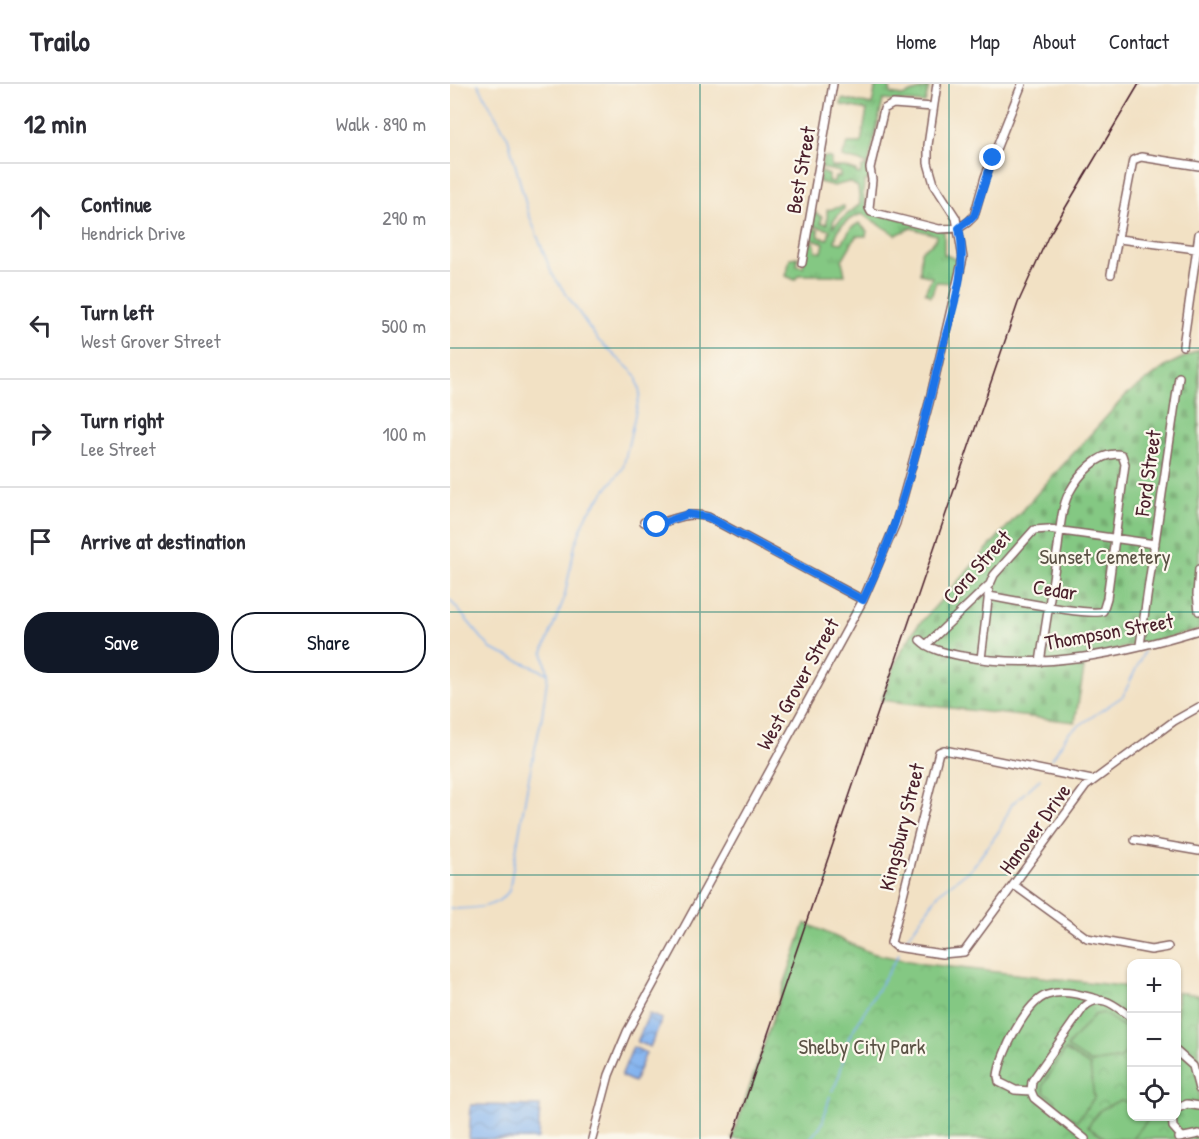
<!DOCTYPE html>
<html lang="en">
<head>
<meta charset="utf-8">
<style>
  :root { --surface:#fff; --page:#f7f7f7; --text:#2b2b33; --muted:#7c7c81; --line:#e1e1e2; --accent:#111827 }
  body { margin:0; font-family:"Patrick Hand",sans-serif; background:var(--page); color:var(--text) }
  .controls { position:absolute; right:18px; bottom:18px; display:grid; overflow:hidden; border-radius:12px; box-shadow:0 2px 4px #0004 }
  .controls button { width:54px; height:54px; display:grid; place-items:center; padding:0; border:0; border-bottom:2px solid var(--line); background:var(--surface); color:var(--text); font:30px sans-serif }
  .stop { position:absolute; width:18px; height:18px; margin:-14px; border:4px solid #1a73e8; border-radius:50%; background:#fff }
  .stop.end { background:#1a73e8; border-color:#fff; box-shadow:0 2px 6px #0008 }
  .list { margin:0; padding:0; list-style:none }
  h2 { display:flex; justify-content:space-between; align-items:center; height:78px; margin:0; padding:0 24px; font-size:26px }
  h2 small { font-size:20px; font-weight:400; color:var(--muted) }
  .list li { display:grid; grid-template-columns:39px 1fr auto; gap:18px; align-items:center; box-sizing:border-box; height:108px; padding:0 24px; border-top:2px solid var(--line) }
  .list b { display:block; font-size:22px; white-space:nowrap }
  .list p { margin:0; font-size:20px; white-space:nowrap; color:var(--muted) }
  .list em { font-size:20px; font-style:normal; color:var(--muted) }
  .actions { display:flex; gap:12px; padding:18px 24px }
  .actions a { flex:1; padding:14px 0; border:2px solid var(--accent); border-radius:24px; text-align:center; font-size:21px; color:var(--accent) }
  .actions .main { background:var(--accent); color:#fff }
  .icon { flex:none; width:33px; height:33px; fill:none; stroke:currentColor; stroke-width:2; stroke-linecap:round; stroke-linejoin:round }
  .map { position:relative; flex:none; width:749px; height:1055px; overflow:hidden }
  header { display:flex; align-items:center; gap:36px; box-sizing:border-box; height:84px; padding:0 30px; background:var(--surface); border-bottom:2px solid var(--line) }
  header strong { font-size:28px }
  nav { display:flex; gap:33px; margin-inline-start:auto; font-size:21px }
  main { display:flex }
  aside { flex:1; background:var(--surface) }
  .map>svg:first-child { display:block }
</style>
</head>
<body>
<header>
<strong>Trailo</strong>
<nav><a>Home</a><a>Map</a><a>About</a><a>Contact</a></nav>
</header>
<main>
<aside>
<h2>12 min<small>Walk · 890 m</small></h2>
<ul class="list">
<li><svg class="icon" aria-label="ahead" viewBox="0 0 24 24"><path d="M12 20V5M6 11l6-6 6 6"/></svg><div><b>Continue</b><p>Hendrick Drive</p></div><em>290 m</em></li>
<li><svg class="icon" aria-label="left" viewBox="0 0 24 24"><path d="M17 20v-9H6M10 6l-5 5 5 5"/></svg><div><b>Turn left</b><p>West Grover Street</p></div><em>500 m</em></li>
<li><svg class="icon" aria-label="right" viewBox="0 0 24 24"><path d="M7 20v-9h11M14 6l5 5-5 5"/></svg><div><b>Turn right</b><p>Lee Street</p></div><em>100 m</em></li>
<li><svg class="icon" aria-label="arrive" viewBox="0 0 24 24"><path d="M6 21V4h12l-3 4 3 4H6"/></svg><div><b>Arrive at destination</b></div></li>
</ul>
<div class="actions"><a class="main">Save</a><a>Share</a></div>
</aside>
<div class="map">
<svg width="749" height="1055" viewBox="0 0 749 1055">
  <defs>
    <pattern id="grass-tufts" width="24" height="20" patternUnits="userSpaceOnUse" patternTransform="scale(1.5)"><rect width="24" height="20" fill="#84c883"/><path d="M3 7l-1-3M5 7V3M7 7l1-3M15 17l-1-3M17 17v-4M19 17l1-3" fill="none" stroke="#74ab71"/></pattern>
    <pattern id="cemetery-stones" width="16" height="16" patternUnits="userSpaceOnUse" patternTransform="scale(1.5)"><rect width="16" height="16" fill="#84c883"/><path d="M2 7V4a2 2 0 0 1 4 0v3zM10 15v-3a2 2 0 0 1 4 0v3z" fill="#74ab71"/></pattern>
    <pattern id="park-crowns" width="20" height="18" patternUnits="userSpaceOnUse" patternTransform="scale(1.5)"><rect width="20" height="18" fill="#84c883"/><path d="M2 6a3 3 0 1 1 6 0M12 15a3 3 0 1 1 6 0" fill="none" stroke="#74ab71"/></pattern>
    <pattern id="water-waves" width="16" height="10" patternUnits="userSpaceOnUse" patternTransform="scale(1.5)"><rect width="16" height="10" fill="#84b4ef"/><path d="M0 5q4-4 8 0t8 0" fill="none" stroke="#6e92c2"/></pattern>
  </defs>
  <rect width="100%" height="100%" fill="#fbf7ec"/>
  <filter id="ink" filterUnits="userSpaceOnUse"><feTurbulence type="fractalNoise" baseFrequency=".0167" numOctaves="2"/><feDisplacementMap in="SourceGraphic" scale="12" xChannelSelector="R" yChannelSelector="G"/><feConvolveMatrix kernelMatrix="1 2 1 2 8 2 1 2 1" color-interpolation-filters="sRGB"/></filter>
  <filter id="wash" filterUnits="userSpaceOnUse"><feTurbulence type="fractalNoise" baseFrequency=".008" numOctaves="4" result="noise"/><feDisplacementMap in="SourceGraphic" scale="24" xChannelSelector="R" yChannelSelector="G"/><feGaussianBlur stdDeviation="1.35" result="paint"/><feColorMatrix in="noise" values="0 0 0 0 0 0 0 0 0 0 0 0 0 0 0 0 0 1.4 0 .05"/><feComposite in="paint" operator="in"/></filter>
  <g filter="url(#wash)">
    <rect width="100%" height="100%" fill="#f2e1c4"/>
    <path fill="url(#grass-tufts)" stroke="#677457" stroke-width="1.5" d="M426,0H439L441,10L452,12L479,3L475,19L433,16L417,86L419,95L414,98L413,110L417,125L494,147V170L507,176L503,199L486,198L481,212L475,208L482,193L470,190L471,167L485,157L486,151L461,144L446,151L412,130C399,134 386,142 385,158L392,159L401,144L409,139L417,147L416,152H406L392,176L395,191H349L345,196L336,192L340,174L348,173L347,181L353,183L357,157L364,158L366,167L372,168L374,159L358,153L360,143L368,146L369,153L378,155L380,146L360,141L364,128L372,133L371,139L377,140V126L394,122V125L383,137V142L410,120L408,103L399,98L384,102L369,98L370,87L379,91L378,97L384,98L385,93H390V88L371,84L373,73L381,74V83H394L406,87V89L410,90L412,83L416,82L415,79L392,73L398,59H411L417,26L391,21L392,15L422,21Z"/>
    <path fill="url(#cemetery-stones)" stroke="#677457" stroke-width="1.5" d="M749,266V546L636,573L625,638L431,616L449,571L465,545L676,311L718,281Z"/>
    <path fill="url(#park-crowns)" stroke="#677457" stroke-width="1.5" d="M355,839L421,869L474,880L681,903L682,1032H726L727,908L749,911V1055H282Z"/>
    <path fill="#84c883" stroke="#677457" stroke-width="1.5" d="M653,929L681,948V962L671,974L641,979L617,963L644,931Z
      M615,966L640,982L644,1014L627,1037L606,1022L605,1016L594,1008L593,1001Z
      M670,1016L681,1019L682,1032L700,1033L682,1055H657L638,1042L650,1026Z"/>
    <path fill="url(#water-waves)" stroke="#676a8d" stroke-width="1.5" d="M199,930L212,935L200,963L187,958Z
      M183,963L196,969L184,998L171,992Z
      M21,1021L90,1022L88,1055H19Z"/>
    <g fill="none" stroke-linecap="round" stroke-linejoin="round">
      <path stroke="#84b4ef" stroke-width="1.5" d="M0,516L41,565L97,589
        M602,675L618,649L673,612L694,568
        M0,825C22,824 45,826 59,807L79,693L92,632L98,589L93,568L114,515L125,461L131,445L138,429L173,384L190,309L186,291L148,256L102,190L78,128L58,54L28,0
        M455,857L490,808L522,784L549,747L562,720L590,695
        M382,1007C393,990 392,972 399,953L449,870
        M360,1055L372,1040L380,1012"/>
    </g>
  </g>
  <g filter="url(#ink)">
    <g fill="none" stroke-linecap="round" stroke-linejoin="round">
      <g stroke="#856361" stroke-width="10">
        <path id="minor" d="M483,23L443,20L434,25L420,84L422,96L419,124L421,128L489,145L509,144L518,138L524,132L535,93L572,0
          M669,155L746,165
          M352,179L383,0
          M661,190L683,76L691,73L749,82
          M733,262L749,150
          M194,438C209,447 232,424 258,433L413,516
          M749,485L747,510L749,527
          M538,512C558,515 641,533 653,527L657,514L675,380L672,371C650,365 628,392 619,409C611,424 610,447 608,463C602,501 596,539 590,578
          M470,556C481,567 498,569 512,572C592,587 673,569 749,546
          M476,561L540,500L544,491L584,446L598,445L705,460
          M690,561L729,293
          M531,575L539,508
          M642,696L494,666L489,668L441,859L446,863L492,870L514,868L636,702L724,637L749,623
          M685,756L749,767
          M564,801L637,854L701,866L718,863
          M726,967L743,982L749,1005
          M581,1007L565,1006L549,998L548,992C550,971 576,918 597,911C615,905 630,911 647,915
          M726,1025L737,1020L749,1022
          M722,1032L723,1043L732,1053
          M729,1054L749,1050
          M142,1055L159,991L177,948L413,516L446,439L479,319L513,174L506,134L484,100L478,79V61L487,0
          M635,1055L584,1014L581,1007L582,997L634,923C652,907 666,923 682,934"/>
      </g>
      <use href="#minor" stroke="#fff" stroke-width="7"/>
      <path stroke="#4a1f2b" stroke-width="1.5" d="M282,1055L568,219L598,153L689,0"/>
    </g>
  </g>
  <g fill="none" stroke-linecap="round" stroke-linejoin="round" filter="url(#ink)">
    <path stroke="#1a73e8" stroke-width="8" d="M207,441L238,430L258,433L413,516C451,439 470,356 490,273C500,231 519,187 509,144L524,132L543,74"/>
  </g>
  <path fill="none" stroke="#0f766e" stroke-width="1.5" stroke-opacity="0.55" d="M250,0V1055M499,0V1055M0,264H749M0,528H749M0,791H749"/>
  <g text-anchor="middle" stroke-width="4.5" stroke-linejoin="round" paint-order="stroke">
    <g font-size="21" fill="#4a1f2b" stroke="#fbf7ec">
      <text transform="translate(351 86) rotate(-80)" y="7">Best Street</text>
      <text transform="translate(698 389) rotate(-82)" y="7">Ford Street</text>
      <text transform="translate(527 483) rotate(-48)" y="7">Cora Street</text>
      <text transform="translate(605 506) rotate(9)" y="7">Cedar</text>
      <text transform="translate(659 548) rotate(-10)" y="7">Thompson Street</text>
      <text transform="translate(348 600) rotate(-61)" y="7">West Grover Street</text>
      <text transform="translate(452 743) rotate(-76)" y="7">Kingsbury Street</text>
      <text transform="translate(585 745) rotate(-54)" y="7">Hanover Drive</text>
    </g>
    <g font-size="21" fill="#5b5245" stroke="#fbf7ec">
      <text x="655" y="480">Sunset Cemetery</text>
      <text x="412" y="970">Shelby City Park</text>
    </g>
  </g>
</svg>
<div class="controls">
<button>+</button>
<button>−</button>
<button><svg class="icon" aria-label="locate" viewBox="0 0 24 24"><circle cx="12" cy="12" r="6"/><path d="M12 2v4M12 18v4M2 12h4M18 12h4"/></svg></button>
</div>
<div class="stop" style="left:207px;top:441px"></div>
<div class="stop end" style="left:543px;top:74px"></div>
</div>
</main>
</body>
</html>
